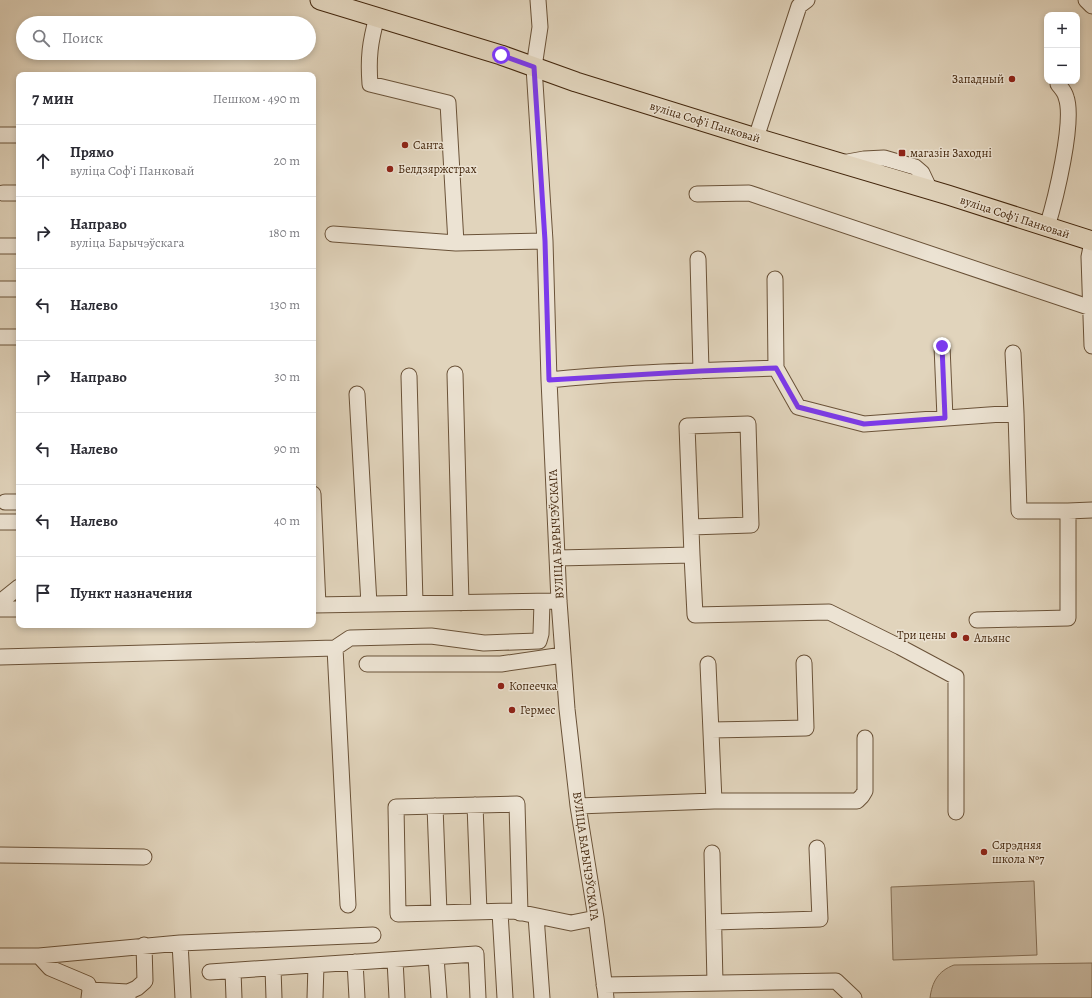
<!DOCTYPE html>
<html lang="ru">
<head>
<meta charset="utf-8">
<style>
  :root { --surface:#fff; --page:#f7f7f7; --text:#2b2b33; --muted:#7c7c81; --line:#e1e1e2 }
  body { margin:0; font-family:Alegreya,serif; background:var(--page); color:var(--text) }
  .controls { position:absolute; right:12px; top:12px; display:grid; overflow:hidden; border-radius:8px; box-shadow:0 2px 6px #0003 }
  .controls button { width:36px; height:36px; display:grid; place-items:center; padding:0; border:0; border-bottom:1px solid var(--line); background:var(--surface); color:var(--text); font:20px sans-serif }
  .stop { position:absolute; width:12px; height:12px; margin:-9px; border:3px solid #7c3aed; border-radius:50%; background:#fff }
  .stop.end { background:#7c3aed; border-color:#fff; box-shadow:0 1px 4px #0008 }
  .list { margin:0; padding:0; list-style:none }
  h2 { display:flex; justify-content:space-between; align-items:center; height:52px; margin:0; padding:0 16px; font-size:17px }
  h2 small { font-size:13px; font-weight:400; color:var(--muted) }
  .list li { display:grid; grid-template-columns:26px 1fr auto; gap:12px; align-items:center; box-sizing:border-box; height:72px; padding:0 16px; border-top:1px solid var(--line) }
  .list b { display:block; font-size:15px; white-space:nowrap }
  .list p { margin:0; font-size:13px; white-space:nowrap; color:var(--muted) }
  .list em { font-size:13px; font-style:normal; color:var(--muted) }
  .icon { flex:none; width:22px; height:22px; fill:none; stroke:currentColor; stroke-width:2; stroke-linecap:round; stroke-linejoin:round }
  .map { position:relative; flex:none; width:1092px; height:998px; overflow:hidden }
  .search { position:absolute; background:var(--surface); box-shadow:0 2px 6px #0003; left:16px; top:16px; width:300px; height:44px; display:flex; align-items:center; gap:10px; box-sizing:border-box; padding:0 14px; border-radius:22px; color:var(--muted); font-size:15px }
  .panel { position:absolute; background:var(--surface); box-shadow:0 2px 6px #0003; left:16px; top:72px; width:300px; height:556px; border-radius:8px }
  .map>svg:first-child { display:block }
</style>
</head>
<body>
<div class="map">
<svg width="1092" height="998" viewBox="0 0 1092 998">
  <rect width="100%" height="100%" fill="#e1d4bc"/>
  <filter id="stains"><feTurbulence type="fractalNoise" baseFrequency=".005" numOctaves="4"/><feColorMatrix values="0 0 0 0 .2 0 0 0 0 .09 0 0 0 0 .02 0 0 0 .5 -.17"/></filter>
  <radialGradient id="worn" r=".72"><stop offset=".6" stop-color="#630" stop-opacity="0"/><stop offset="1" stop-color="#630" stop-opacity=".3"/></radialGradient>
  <path fill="#c6b69e" stroke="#846e55" d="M1034,881L1037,955L893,960L891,887Z
    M1092,963V998H930C932,982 938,971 954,965Z"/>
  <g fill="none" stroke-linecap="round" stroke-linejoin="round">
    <g stroke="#6a5238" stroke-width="17">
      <path id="minor" d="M538,0L540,27L534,67L545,241L549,380L559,601L567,709L578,806L596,918L606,998
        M1086,0L1092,6
        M377,17C370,42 368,58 370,84L448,103L456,243
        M0,135H19
        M756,138L799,6L807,0
        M842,163L864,159L884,158L915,167L922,173L930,190
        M3,193H19
        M697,194L749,193L1091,308
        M1047,227C1055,201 1075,121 1066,97C1065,92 1061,88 1058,84
        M333,234L456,243L545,241
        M1092,242L1089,257L1092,346
        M0,246H19
        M698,259L701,371
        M775,279L776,368
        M0,289H19
        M0,337H19
        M942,346L945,418
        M1013,353L1016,413
        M455,374L461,603
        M409,376L415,603
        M549,380C624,372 700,371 776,368L798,407L864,424L1016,413L1019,511H1068
        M357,394L369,604
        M313,494L318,605
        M5,502H19
        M0,522H19
        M692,555L695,615L829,612L900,647L956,677V812
        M557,558L692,555L687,426L748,424L751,525L691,527
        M0,602L19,587
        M313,605L552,601
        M0,609H19
        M977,620L1068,618V511L1092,510
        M0,657L335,648
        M367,664H501L563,655
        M708,664L714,801
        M711,730L806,728L804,663
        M475,805L479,912
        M435,806L439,913
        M578,806L714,801H857L862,796L865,791V738
        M712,853L715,983
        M0,855L144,857
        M348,905L335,648L350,638L431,636L484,643L539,641L541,634L542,602
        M500,912L505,998
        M520,913L517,804L396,807L398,914L513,911L571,923L596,918
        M536,916L542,998
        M714,922L820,919L817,848
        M180,943L183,998
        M0,956H39L180,943L373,935
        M39,956L50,968L88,984L90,990L89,998
        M436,957L439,998
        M395,960L397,998
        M355,962L357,998
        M273,968L274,998
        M233,971L234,998
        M210,972L476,954L478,998
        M604,985L836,981L854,998
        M90,990L128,992
        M128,998V992L137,988L145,981L144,945
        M315,998L316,965"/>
    </g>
    <g stroke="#43260c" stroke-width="21">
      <path id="major" d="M320,0L501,55L576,82L756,138L948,195L1092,241"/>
    </g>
    <use href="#minor" stroke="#ece3d3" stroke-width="15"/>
    <use href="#major" stroke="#e1d4bc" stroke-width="19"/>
  </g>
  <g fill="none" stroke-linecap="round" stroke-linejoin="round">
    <path stroke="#7c3aed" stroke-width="5" d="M501,55L534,67L545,241L549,380L701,371L776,368L798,407L864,424L945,418L942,346"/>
  </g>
  <g fill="#8f2418" stroke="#ece3d3" stroke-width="1.5">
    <circle cx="1012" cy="79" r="4"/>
    <circle cx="405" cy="145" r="4"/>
    <rect x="898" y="149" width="8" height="8" rx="2"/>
    <circle cx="390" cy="169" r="4"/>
    <circle cx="954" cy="635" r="4"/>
    <circle cx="966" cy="638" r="4"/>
    <circle cx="501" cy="686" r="4"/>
    <circle cx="512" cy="710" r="4"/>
    <circle cx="984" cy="852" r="4"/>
  </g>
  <g text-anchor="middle" stroke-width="3" stroke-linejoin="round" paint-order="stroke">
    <g font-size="12" fill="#43260c" stroke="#ece3d3" text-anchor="start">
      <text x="1004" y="83" text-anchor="end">Западный</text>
      <text x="413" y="149">Санта</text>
      <text x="910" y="157">магазін Заходні</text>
      <text x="398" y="173">Белдзяржстрах</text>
      <text x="946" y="639" text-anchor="end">Три цены</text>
      <text x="974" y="642">Альянс</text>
      <text x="509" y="690">Копеечка</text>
      <text x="520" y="714">Гермес</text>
      <text x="992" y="849">Сярэдняя<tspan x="992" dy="14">школа №7</tspan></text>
    </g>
    <g font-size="12" fill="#43260c" stroke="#ece3d3">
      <text transform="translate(705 122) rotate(17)" y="4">вуліца Софʼі Панковай</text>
      <text transform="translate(1015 217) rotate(18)" y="4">вуліца Софʼі Панковай</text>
      <text transform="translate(556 534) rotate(-93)" y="4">ВУЛІЦА БАРЫЧЭЎСКАГА</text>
      <text transform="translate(586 856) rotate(82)" y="4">ВУЛІЦА БАРЫЧЭЎСКАГА</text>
    </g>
  </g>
  <rect width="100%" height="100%" filter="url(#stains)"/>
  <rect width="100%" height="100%" fill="url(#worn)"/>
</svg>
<div class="controls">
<button>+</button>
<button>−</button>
</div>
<div class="stop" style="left:501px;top:55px"></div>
<div class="stop end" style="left:942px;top:346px"></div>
<div class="search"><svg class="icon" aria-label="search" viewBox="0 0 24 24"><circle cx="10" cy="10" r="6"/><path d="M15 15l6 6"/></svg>Поиск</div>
<section class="panel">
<h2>7 мин<small>Пешком · 490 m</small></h2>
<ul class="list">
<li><svg class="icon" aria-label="ahead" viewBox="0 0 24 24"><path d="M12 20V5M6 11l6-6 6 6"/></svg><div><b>Прямо</b><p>вуліца Софʼі Панковай</p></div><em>20 m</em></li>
<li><svg class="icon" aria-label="right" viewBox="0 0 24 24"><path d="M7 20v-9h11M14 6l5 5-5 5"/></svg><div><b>Направо</b><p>вуліца Барычэўскага</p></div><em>180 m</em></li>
<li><svg class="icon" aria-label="left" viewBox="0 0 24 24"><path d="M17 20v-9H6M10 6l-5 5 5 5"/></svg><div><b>Налево</b></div><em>130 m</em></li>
<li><svg class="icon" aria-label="right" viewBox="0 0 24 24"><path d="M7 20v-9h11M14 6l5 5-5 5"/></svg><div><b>Направо</b></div><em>30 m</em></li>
<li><svg class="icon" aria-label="left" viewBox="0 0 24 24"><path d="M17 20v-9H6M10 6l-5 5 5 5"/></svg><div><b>Налево</b></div><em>90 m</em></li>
<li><svg class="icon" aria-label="left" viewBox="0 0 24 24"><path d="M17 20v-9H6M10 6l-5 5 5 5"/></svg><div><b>Налево</b></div><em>40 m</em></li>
<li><svg class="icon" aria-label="arrive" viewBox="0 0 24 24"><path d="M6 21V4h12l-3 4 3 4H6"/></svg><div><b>Пункт назначения</b></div></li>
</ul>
</section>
</div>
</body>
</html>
